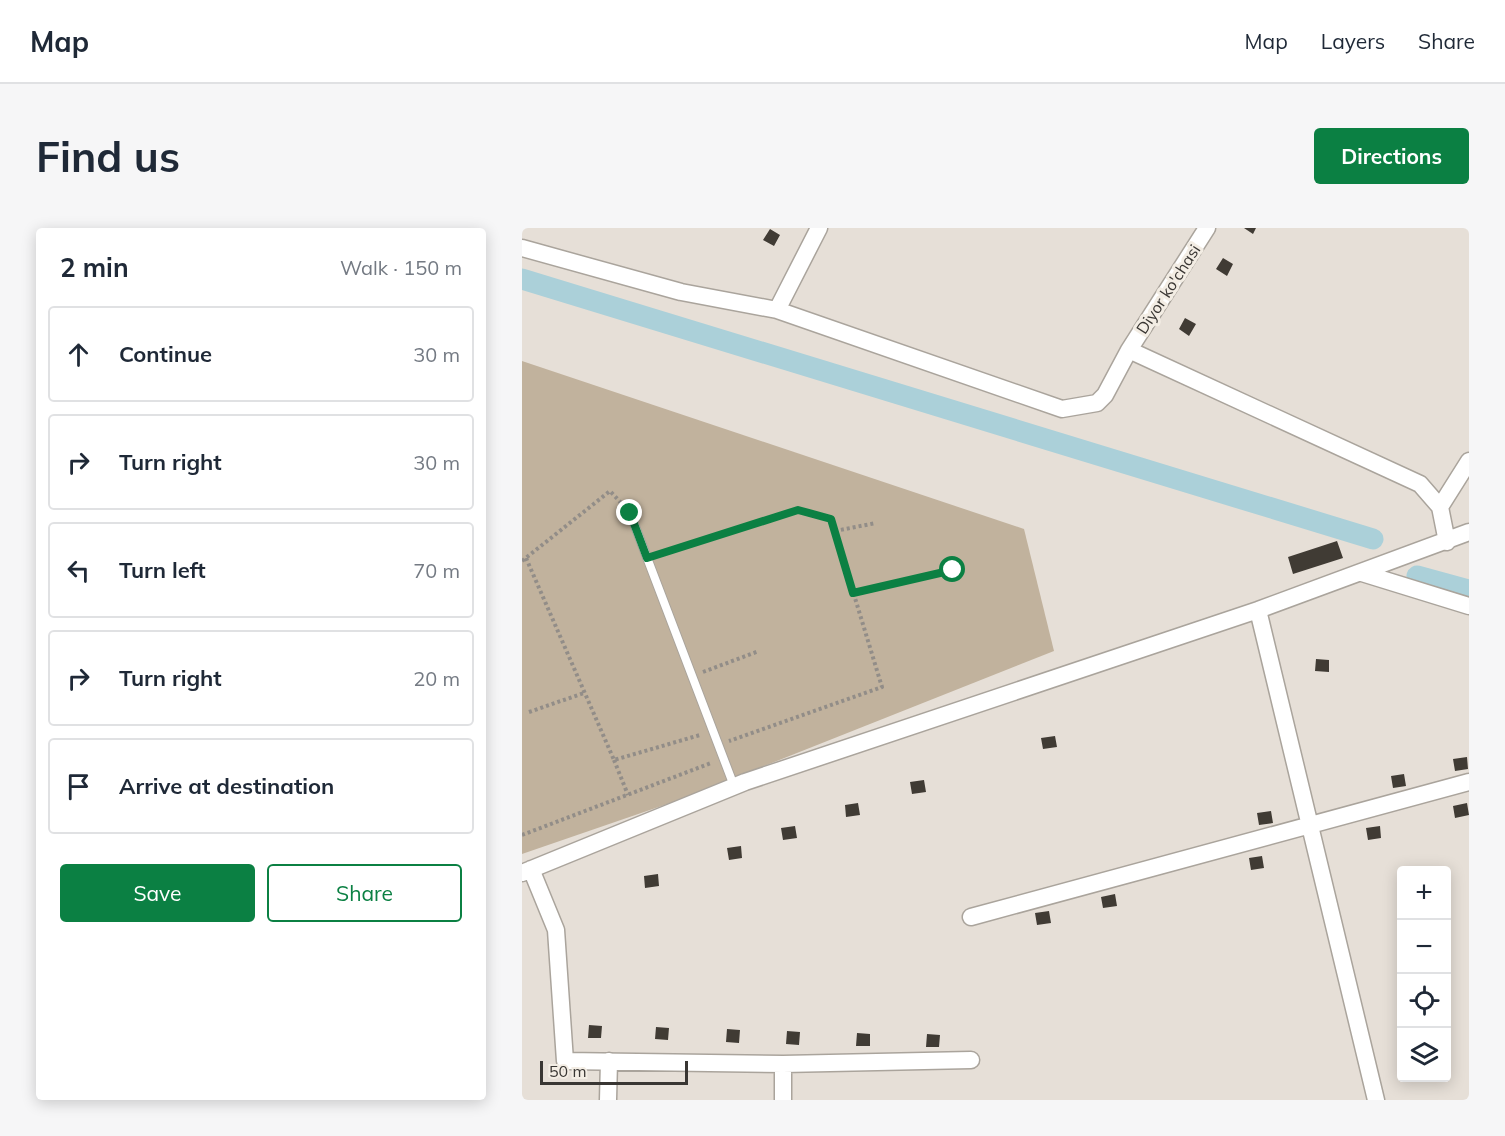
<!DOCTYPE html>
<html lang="en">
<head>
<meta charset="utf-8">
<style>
  :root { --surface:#fff; --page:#f6f6f7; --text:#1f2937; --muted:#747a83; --line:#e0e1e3; --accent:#0b8043 }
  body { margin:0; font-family:Mulish,sans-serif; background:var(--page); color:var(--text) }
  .controls { position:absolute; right:18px; bottom:18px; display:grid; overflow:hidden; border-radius:6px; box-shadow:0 3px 15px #0003 }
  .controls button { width:54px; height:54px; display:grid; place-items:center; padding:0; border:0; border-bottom:2px solid var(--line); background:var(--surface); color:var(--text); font:30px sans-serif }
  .scale { position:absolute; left:18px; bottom:15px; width:148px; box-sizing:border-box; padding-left:6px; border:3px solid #393633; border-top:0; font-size:16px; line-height:21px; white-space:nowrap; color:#393633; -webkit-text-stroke:4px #f3ede4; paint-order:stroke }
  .stop { position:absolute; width:18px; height:18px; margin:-14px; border:4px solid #0b8043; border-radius:50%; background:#fff }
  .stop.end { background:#0b8043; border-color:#fff; box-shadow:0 2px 6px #0008 }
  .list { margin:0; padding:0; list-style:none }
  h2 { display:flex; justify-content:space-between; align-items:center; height:78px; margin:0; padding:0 24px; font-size:26px }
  h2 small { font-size:20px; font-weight:400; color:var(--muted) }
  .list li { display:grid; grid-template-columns:39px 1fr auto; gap:18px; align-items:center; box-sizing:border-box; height:96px; margin:0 12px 12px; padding:0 12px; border:2px solid var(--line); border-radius:6px }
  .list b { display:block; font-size:22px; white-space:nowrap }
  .list em { font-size:20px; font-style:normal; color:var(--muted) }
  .actions { display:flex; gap:12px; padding:18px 24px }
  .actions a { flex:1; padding:14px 0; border:2px solid var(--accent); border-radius:6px; text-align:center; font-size:21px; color:var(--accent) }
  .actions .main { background:var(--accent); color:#fff }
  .icon { flex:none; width:33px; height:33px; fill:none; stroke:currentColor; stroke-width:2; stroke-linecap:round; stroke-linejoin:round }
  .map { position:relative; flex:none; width:947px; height:872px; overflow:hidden; border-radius:6px }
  header { display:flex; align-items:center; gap:36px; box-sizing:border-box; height:84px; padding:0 30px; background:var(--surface); border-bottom:2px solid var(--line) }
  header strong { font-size:28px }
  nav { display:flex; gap:33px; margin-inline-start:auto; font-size:21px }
  .intro { display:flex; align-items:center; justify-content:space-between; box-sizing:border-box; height:144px; padding:0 36px }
  h1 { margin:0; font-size:42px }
  .button { padding:15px 27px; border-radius:6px; background:var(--accent); color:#fff; font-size:21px; font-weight:700 }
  main { display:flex; gap:36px; padding:0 36px }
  aside { flex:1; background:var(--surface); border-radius:6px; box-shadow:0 3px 15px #0003 }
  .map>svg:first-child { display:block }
</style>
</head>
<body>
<header>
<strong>Map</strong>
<nav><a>Map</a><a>Layers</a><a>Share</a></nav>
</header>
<div class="intro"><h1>Find us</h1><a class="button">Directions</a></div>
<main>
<aside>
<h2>2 min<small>Walk · 150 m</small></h2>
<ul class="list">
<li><svg class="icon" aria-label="ahead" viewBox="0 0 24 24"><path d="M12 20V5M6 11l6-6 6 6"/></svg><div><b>Continue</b></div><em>30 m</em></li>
<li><svg class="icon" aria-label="right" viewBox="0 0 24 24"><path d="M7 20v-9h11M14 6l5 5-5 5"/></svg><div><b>Turn right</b></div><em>30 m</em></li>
<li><svg class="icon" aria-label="left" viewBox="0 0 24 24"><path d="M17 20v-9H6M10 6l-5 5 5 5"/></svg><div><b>Turn left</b></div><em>70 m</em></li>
<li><svg class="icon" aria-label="right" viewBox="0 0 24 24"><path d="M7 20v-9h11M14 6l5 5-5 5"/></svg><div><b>Turn right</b></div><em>20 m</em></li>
<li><svg class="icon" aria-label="arrive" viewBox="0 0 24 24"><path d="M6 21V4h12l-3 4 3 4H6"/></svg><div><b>Arrive at destination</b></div></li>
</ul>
<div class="actions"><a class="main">Save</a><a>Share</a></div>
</aside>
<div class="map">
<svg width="947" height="872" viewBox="0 0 947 872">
  <rect width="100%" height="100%" fill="#e6dfd7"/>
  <path fill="#c1b29d" d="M0,133L502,301L532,423L154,573L0,626Z"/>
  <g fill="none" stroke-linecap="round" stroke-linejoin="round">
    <path stroke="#abd0d9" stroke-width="21" d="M0,51L851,311
      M895,348L947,362"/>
  </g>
  <path fill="#403b34" d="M722,0H734L731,6Z
    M248,1L258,7L252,18L241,12Z
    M701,30L711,36L705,48L694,41Z
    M663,90L674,96L667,108L657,101Z
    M815,313L821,330L771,346L766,329Z
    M794,431L807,432V444L793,443Z
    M533,508L535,519L521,521L519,510Z
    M945,529L946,541L933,543L931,531Z
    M882,546L884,558L871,560L869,548Z
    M402,552L404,564L390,566L388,554Z
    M336,575L338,587L324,589L323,577Z
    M945,575L947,587L933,590L931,578Z
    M749,583L751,595L737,597L735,585Z
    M273,598L275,610L261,612L259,600Z
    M858,598L859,610L846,612L844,600Z
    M219,618L220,630L207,632L205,620Z
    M740,628L742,640L729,642L727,630Z
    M136,646L137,658L123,660L122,648Z
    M593,666L595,678L581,680L579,669Z
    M527,683L529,695L515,697L513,685Z
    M67,797L80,798L79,810H66Z
    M134,799L147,800L146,812L133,811Z
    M205,801L218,802L217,815L204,814Z
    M265,803L278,804L277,817L264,816Z
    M335,805L348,806V818H334Z
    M405,806L418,807L417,819H404Z"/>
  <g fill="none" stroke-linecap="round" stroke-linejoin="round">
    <g stroke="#aaa49c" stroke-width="10">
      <path id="lane" d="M108,285L212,558"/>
    </g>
    <g stroke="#aaa49c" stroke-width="19">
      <path id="street" d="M0,20L159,64L255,82L540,181L575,175L583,167L607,122L898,256L918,279L925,314
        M255,82L297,0
        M607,122L685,0
        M918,279L947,233
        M840,345L947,378
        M736,382L854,872
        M9,641L34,702L43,833L261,836L449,832
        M0,645L223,554L736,382L947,304
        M449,689L947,554
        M86,872L87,833
        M261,872V836"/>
    </g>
    <path stroke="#928d88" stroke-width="4" stroke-dasharray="3 3" stroke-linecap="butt" d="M313,303L354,295
      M137,327L276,282L309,291L360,459L207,513
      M4,330L92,532L178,507
      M0,333L88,263L101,277
      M331,365L431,342
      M181,444L237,423
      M7,484L62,465
      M92,532L106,567
      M0,607L189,535"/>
    <use href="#lane" stroke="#fff" stroke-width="8"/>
    <use href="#street" stroke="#fff" stroke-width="16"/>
  </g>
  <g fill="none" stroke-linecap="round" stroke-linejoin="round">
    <path stroke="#0b8043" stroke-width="8" d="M108,285L125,330L276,282L309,291L331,365L431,342"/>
  </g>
  <g text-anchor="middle" stroke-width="6" stroke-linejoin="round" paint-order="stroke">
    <g font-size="16" fill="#393633" stroke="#f3ede4">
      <text transform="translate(646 61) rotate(-57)" y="6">Diyor ko'chasi</text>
    </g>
  </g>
</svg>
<div class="controls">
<button>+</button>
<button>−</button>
<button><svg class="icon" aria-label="locate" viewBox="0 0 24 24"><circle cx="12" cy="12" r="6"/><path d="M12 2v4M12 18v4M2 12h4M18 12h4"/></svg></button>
<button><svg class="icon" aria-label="layers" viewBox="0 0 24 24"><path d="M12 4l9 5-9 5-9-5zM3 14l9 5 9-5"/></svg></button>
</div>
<div class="scale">50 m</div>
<div class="stop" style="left:431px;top:342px"></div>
<div class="stop end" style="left:108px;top:285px"></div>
</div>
</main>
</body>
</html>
